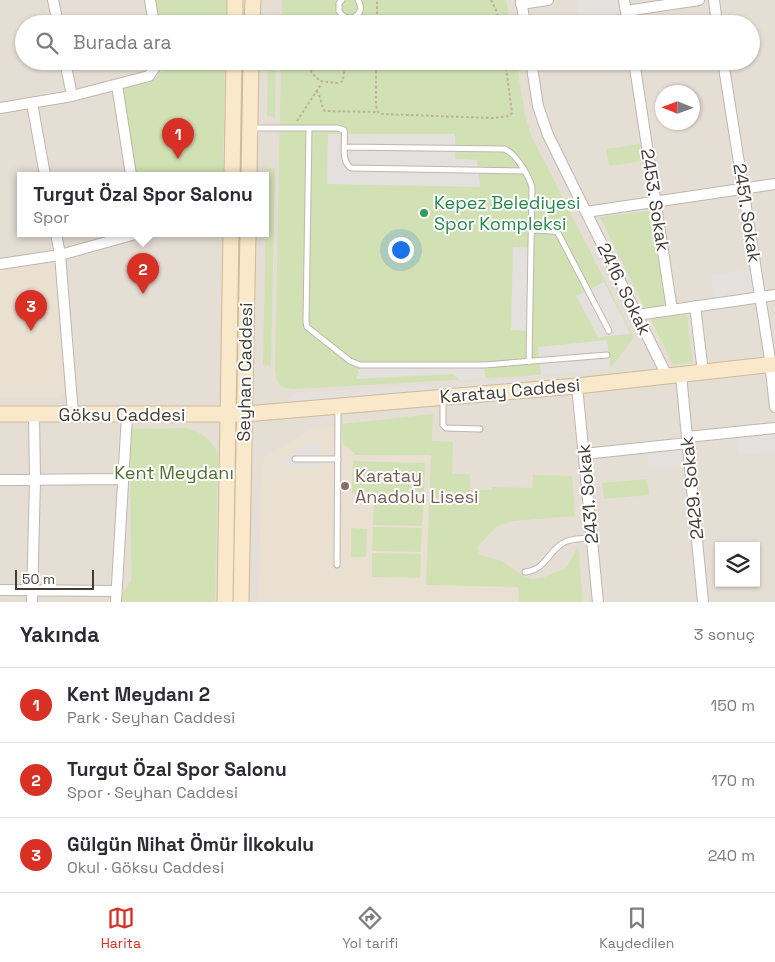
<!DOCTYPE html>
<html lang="tr">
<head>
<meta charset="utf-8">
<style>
  :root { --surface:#fff; --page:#f7f7f7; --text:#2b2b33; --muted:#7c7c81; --line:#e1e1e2; --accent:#d93025 }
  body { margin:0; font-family:"Space Grotesk",sans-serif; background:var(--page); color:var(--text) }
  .controls { position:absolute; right:15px; bottom:15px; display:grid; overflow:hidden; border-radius:0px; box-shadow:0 1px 4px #0004 }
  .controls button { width:45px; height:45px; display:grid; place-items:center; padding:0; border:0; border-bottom:1px solid var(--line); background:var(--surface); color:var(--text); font:25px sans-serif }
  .compass { position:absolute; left:655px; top:85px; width:45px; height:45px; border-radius:50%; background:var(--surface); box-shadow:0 1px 4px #0004; rotate:271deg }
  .scale { position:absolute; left:15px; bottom:12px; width:79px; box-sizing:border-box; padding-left:5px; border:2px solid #433d36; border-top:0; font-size:14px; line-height:18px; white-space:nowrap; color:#433d36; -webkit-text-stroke:4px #fff; paint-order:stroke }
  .you { position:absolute; left:400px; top:249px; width:18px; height:18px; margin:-12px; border:4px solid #fff; border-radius:50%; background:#1a73e8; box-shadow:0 0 0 8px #1a73e833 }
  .badge { display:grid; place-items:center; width:32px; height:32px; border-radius:50%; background:var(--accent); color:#fff; font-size:16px; font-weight:700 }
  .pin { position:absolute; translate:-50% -41px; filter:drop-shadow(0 1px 2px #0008) }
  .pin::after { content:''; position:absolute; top:26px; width:18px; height:15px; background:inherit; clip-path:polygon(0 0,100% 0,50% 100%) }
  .popup { position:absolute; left:17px; top:172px; width:252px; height:65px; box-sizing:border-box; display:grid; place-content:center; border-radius:0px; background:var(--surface); filter:drop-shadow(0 1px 4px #0005); font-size:16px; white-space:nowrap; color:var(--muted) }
  .popup b { font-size:19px; color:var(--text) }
  .popup::after { content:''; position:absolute; left:50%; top:100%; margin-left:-10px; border:10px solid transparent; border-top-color:var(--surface) }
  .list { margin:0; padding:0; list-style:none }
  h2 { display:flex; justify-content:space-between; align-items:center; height:65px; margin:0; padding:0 20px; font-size:21px }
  h2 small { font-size:16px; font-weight:400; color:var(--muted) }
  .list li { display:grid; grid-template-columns:32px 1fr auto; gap:15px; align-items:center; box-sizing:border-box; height:75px; padding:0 20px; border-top:1px solid var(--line) }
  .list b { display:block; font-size:19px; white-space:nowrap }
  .list p { margin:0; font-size:16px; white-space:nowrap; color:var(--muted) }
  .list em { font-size:16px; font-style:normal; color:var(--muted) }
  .icon { flex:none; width:28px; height:28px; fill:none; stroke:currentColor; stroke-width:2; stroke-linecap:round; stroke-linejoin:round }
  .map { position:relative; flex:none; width:775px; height:602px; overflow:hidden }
  .search { position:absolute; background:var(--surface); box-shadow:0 1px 4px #0004; left:15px; right:15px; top:15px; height:55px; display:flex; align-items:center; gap:12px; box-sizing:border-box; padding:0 18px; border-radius:28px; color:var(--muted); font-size:19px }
  .sheet { height:290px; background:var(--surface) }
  nav { display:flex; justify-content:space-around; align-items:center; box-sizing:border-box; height:70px; border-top:1px solid var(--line); background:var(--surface); font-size:14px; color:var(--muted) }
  nav a { display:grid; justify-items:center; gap:2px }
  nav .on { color:var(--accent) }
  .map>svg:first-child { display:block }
</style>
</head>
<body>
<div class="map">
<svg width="775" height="602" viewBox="0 0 775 602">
  <rect width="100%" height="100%" fill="#f1ede6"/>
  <path fill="#e5ded5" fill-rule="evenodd" d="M0,0H775V602H0ZM24,24H751V61H24ZM662,92H692V122H662ZM21,175H266V233H21ZM719,546H756V583H719Z"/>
  <path fill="#e9e0d2" d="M56,262L65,392L59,398L0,397V270Z
    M433,414L426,585L582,589L583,602H259L261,469L265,457L310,430L338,425Z"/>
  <path fill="#d1e1b3" d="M154,0H227L226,24H158Z
    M282,0H506L510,24H282Z
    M164,61H225L223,175H136L122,88C142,84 161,85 164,61Z
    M268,61H276L275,117L267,116Z
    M281,61H516L525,114L531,135L633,336L632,340L611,368L608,369L525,376L294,389C279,388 277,384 275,370Z
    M640,144L643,161L609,166L606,149Z
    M275,168L271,366L263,365L267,169Z
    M648,211L651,212L666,303L664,305L645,308L600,217Z
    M237,233H241L238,401H234Z
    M684,315L687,317L693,362L673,365L651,319Z
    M433,414L432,441L453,442L452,474H470V490H492V487L532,488L533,475L572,476L575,516L513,521L497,526L478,546V550L480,555L502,561L523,576L532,579L542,578L564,569L568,565L578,546L583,602H519L518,587L426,585L431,455H356L343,444L342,424Z
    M187,428C202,432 210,439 218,453L215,602H122V595L131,581L130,429Z
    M353,461L425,463L424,495L352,493Z
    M647,479L649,495L604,499L602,483Z
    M374,501L423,502L422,526L373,525Z
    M373,527L422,528L421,552L372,551Z
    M351,528L367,529L366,557H351Z
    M372,553L421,554L420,578L372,577Z"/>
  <path fill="#e3e0de" d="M577,0H624L626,14L579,21Z
    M328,134H455V159L477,160L480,187L327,184Z
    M513,247L531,248L529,331L511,330Z
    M756,269L760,297L714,304L711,275Z
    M604,282L631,334L598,337L576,296Z
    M607,340L611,368L608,369L541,375L538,347Z
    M360,365H484L485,378L460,380L452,374L356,379Z
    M529,379L537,389L450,396L458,383Z
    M427,385L438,397L280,411L293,393L348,390L351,393L359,392L361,389Z
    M775,428V451L738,455L736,432Z
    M320,442V467H282L281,464L282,461L306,445Z
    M688,443L690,465L649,469L647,447Z"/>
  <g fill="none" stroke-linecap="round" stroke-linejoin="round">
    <g stroke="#bfb6ad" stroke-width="7">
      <path id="lane" d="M342,0L339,3V11C348,26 367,15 358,0
        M251,128H309L306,322L307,327L311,330L350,361L360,365H484L607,355
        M309,128H337L344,130C346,142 340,161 351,168L525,171
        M345,147L504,149C515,152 530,177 532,188L529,362
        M531,230L553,231L558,233L609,331
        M443,399V425L446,428L480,429
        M295,459H338
        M337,565L338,407
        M525,572C547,569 547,552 563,543C571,538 582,539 591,538"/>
    </g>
    <g stroke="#bfb6ad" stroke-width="12">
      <path id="street" d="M53,0L58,24
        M150,0L154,24
        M521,0L525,24
        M624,0L628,24
        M714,0L717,24
        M521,4L548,0
        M626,11L699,0
        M65,61L72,96
        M531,61L538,106L548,135L667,376
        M634,61L672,310
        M723,61L769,353L775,407
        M117,85L131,175
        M32,103L45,175
        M0,108L72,96L149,76L159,61
        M586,212L775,184
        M56,233L60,255L73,414
        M0,264L60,255L139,233
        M695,306L703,372
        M637,315L775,295
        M681,375L703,602
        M577,386L598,602
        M687,437L775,428
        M584,454L688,443
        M0,480L123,479
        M0,590L116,591
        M32,602L35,479L34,414
        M116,602L127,415"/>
    </g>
    <g stroke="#ccba9a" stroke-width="17">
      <path id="secondary" d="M235,24V0
        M252,24L253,0
        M232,175L234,61
        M249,175L251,61
        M0,414H245L577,386L775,364
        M225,602L231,233
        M241,602L248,233"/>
    </g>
    <path stroke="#bcae9d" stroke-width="2" stroke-dasharray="2.5 2.5" stroke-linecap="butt" d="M491,0L496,10L500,24
      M377,24V0
      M307,61L312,73L320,81L337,83L343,81L345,61
      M376,61V106L378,112L381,114L493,118L509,116L512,113L505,61
      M316,91C322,96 320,105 325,111L378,112
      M297,121L322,83"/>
    <use href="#lane" stroke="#fff" stroke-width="5"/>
    <use href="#street" stroke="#fff" stroke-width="10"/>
    <use href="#secondary" stroke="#f9e8c9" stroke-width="15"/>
  </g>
  <circle fill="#2e9e5b" stroke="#fff" stroke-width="2" cx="424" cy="213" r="5"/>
  <circle fill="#8d6e63" stroke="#fff" stroke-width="2" cx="345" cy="486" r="5"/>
  <g text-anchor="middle" stroke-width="4" stroke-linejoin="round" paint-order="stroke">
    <g font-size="18" fill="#433d36" stroke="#fff">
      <text transform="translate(655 200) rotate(81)" y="6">2453. Sokak</text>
      <text transform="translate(747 213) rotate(81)" y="6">2451. Sokak</text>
      <text transform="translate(624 289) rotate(64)" y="6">2416. Sokak</text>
      <text transform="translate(245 372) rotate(-89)" y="6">Seyhan Caddesi</text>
      <text transform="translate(510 391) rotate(-5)" y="6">Karatay Caddesi</text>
      <text x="122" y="421">Göksu Caddesi</text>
      <text transform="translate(692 488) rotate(-96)" y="6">2429. Sokak</text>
      <text transform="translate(588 494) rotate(-95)" y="6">2431. Sokak</text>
    </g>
    <g font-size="18" fill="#27864d" stroke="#fff" text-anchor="start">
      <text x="434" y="209">Kepez Belediyesi<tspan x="434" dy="21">Spor Kompleksi</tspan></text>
    </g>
    <g font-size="18" fill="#4e6f30" stroke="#fff">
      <text x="174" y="479">Kent Meydanı</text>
    </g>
    <g font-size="18" fill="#785e54" stroke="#fff" text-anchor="start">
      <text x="355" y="482">Karatay<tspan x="355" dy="21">Anadolu Lisesi</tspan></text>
    </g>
  </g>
</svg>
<div class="controls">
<button><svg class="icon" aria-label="layers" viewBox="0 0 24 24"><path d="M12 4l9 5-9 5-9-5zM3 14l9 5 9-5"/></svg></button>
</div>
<svg class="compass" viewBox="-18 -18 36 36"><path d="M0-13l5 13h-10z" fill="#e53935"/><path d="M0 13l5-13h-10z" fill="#7c7c81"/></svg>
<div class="scale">50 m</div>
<div class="you"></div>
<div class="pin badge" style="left:178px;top:159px">1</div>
<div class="pin badge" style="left:143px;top:294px">2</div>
<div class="popup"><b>Turgut Özal Spor Salonu</b>Spor</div>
<div class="pin badge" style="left:31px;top:331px">3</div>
<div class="search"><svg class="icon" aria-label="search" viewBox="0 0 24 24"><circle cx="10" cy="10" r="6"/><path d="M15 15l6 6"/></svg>Burada ara</div>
</div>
<section class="sheet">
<h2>Yakında<small>3 sonuç</small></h2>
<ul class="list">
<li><span class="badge">1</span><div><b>Kent Meydanı 2</b><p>Park · Seyhan Caddesi</p></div><em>150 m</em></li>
<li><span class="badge">2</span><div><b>Turgut Özal Spor Salonu</b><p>Spor · Seyhan Caddesi</p></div><em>170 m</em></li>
<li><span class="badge">3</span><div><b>Gülgün Nihat Ömür İlkokulu</b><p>Okul · Göksu Caddesi</p></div><em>240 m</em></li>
</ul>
</section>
<nav>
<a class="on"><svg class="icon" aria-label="map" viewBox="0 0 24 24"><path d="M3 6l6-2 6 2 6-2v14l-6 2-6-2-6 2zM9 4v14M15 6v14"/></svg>Harita</a>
<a><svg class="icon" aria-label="directions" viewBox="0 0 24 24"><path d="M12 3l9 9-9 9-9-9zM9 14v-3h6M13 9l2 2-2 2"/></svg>Yol tarifi</a>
<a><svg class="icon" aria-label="saved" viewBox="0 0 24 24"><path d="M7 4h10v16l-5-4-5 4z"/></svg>Kaydedilen</a>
</nav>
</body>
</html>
